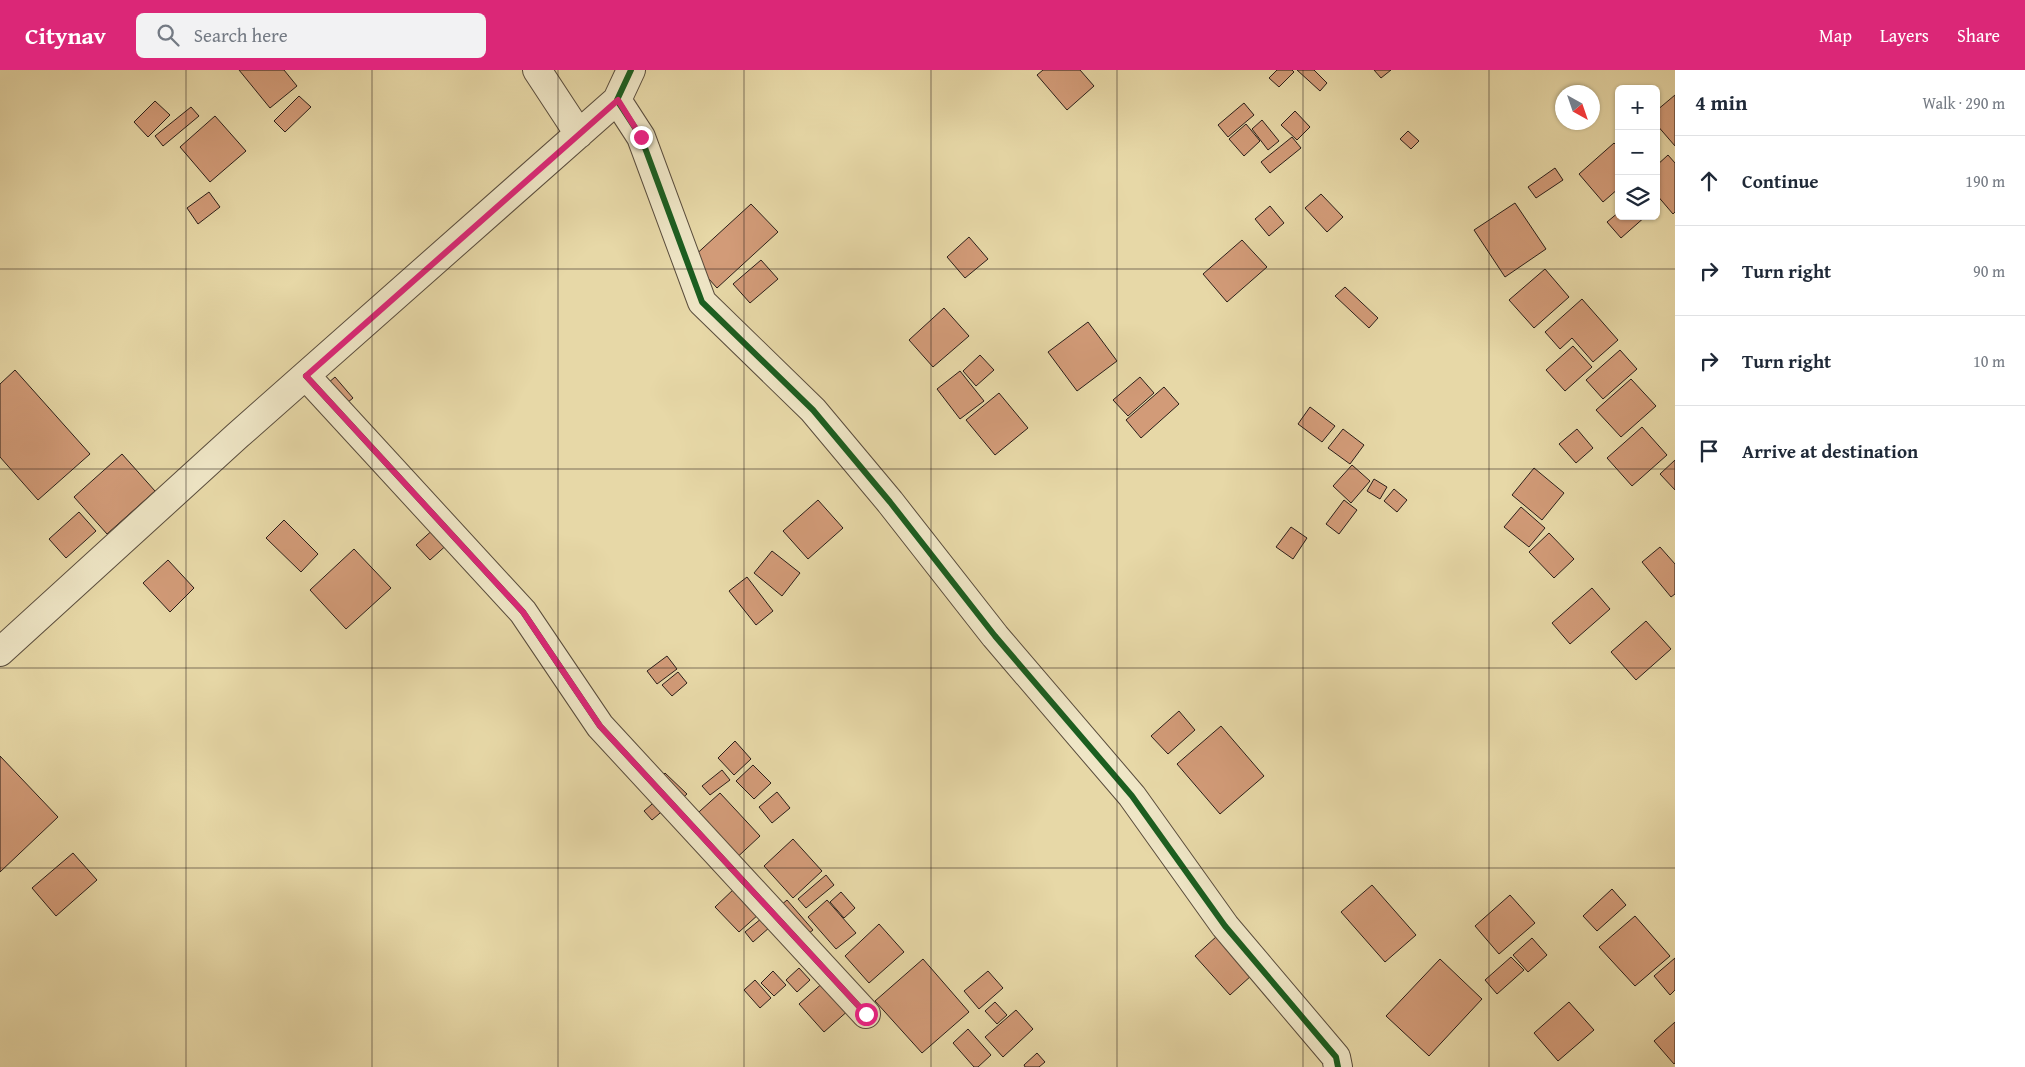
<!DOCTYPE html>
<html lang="en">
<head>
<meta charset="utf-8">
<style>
  :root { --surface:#fff; --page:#f2f2f3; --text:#1f2937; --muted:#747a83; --line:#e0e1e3; --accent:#db2777 }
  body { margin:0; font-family:"Gentium Book Plus",serif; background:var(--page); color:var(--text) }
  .controls { position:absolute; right:15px; top:15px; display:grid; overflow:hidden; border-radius:8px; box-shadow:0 1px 4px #0004 }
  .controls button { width:45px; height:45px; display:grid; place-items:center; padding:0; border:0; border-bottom:1px solid var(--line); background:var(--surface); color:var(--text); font:25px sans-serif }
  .compass { position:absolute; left:1555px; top:15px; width:45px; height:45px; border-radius:50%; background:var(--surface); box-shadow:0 1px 4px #0004; rotate:140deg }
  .stop { position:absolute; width:15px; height:15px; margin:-11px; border:4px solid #db2777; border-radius:50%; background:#fff }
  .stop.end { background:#db2777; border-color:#fff; box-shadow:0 1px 5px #0008 }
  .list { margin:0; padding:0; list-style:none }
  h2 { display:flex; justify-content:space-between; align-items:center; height:65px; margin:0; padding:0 20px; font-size:21px }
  h2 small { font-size:16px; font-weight:400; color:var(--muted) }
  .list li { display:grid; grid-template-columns:32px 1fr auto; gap:15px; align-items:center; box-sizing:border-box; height:90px; padding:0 20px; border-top:1px solid var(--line) }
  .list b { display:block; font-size:19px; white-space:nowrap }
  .list em { font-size:16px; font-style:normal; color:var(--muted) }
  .icon { flex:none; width:28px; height:28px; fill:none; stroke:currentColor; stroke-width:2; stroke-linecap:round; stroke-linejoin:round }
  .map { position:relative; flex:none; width:1675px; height:997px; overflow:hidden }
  header { display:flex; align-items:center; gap:30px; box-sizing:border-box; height:70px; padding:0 25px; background:var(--accent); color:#fff }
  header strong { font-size:24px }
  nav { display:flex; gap:28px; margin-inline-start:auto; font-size:18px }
  .search { width:350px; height:45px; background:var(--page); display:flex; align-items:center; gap:12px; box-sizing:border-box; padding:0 18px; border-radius:8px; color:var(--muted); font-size:19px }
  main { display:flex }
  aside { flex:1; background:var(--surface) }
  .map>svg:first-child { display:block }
</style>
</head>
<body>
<header>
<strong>Citynav</strong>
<div class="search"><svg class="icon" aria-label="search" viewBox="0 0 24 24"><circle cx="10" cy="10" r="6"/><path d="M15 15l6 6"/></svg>Search here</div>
<nav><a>Map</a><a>Layers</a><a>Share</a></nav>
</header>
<main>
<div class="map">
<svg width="1675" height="997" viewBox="0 0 1675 997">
  <rect width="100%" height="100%" fill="#e7d8a7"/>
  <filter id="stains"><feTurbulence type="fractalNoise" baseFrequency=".004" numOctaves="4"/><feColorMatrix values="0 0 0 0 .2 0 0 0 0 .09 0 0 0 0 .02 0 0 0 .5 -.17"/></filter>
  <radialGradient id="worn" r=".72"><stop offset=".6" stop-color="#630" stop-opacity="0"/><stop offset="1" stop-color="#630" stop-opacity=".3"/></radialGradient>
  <path fill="#d29b78" stroke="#2a1e19" d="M239,0H284L297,16L270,38Z
    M1043,0H1080L1094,16L1067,40L1037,5Z
    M1277,0H1292L1294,2L1279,17L1269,8Z
    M1297,0H1314L1327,13L1320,21Z
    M1374,0H1391L1381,8Z
    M1675,25V76L1656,54V41Z
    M299,26L311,37L285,62L274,51Z
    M155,31L170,45L148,67L134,52Z
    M1244,33L1254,45L1228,67L1218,55Z
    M191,37L199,46L163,76L155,66Z
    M1295,41L1310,57L1297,70L1281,55Z
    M215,46L246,81L210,112L180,77Z
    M1262,50L1279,71L1268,80L1252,59Z
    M1246,54L1260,71L1244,86L1229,69Z
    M1408,61L1419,71L1411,79L1400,69Z
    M1292,67L1301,78L1270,103L1261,92Z
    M1614,73L1619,78V118L1603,132L1579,104Z
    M1668,85L1675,93V142L1673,144L1656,124V96Z
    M1555,98L1563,110L1536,128L1528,117Z
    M209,122L220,137L198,154L187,138Z
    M1321,124L1343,147L1327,162L1305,138Z
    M1515,133L1546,179L1505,207L1474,160Z
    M751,134L778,162L717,218L691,189Z
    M1270,136L1284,153L1269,166L1255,149Z
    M1619,142V146H1646L1621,168L1607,152Z
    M969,167L988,189L965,208L947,187Z
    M1242,170L1267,197L1227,232L1203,204Z
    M761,190L778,209L750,233L733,214Z
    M1545,199L1569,227L1534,258L1509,230Z
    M1345,217L1378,248L1369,258L1335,226Z
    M1582,229L1618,270L1593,292L1572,268L1560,279L1545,262Z
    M944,238L969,266L933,297L909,270Z
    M1088,252L1117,291L1077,321L1048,282Z
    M1573,276L1592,297L1565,321L1546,300Z
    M1620,280L1637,299L1603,329L1586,310Z
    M980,285L994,300L976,316L963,301Z
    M15,300L90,384L38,430L0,387V314Z
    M960,301L984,331L960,349L937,319Z
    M335,307L353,328L330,347L313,326Z
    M1140,307L1154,323L1128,346L1113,330Z
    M1631,309L1656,336L1621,367L1596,340Z
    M1164,317L1179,334L1141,368L1126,350Z
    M999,323L1028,358L995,385L966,350Z
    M1310,337L1335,356L1322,372L1298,354Z
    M1642,357L1667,385L1632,416L1607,388Z
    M1343,359L1364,375L1350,394L1328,378Z
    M1577,359L1593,378L1576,393L1559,374Z
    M122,384L155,421L107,464L74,427Z
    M1675,390V420L1660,404Z
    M1352,395L1370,411L1351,433L1333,416Z
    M1534,398L1564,423L1542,450L1512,425Z
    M1374,409L1387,417L1380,429L1367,421Z
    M1394,419L1407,430L1397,442L1384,431Z
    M818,430L843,458L808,489L783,461Z
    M1344,430L1357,440L1339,464L1326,454Z
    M1521,437L1545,458L1529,477L1504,457Z
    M79,442L96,461L66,488L49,469Z
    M284,450L318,484L301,502L266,468Z
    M436,457L450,472L430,490L416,475Z
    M1291,457L1307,468L1293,489L1276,477Z
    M1549,463L1574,489L1554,508L1529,482Z
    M1660,477L1675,494V524L1671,527L1642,492Z
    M354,479L391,518L346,559L310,520Z
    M772,481L800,503L782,526L754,503Z
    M168,490L194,518L170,542L143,513Z
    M747,507L773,541L756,555L729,521Z
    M1592,518L1610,539L1570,574L1552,553Z
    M1646,551L1671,579L1636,610L1611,582Z
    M667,586L677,599L657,614L647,601Z
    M678,602L687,613L672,626L662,615Z
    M1179,641L1195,660L1168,684L1151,666Z
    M1221,656L1264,706L1220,744L1177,694Z
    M735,671L751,689L734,705L718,688Z
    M0,686L58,747L0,802Z
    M753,695L771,713L754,729L736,711Z
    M722,700L730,710L710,725L702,716Z
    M665,703L687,724L678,732L657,711Z
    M777,722L790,738L772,753L759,737Z
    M720,723L760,766L731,793L690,750Z
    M659,728L667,737L652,750L644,741Z
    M793,769L822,801L793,828L764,796Z
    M73,783L97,810L56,846L32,818Z
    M826,805L834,815L806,838L798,829Z
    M1372,815L1416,865L1385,892L1341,842Z
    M735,818L759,844L739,862L715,837Z
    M1612,819L1626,835L1597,861L1583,846Z
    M841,822L855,838L844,848L830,832Z
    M1510,825L1535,853L1499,884L1475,856Z
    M787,830L813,860L799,871L773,842Z
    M827,830L856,863L836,879L808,847Z
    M1635,846L1670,886L1635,916L1599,877Z
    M762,848L770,857L753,872L745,862Z
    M879,854L904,882L869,913L845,886Z
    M1217,866L1252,905L1230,925L1195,886Z
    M1532,868L1547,885L1528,902L1513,885Z
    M1511,887L1524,900L1497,924L1485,910Z
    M1675,888V920L1670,925L1654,906Z
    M923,889L969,942L922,983L875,931Z
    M1440,889L1482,929L1429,986L1386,946Z
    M799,898L810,910L797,922L786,910Z
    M773,901L786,915L774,926L761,913Z
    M988,901L1003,918L979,939L964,921Z
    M834,903L859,931L824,962L799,934Z
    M755,910L771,928L760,938L744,920Z
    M995,932L1007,945L997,954L985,941Z
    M1569,932L1594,960L1558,991L1534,963Z
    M1016,940L1033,959L1003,987L985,967Z
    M1675,952V993L1674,994L1654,971Z
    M968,959L991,985L978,997H974L953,973Z
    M1037,983L1045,992L1039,997H1025L1024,995Z"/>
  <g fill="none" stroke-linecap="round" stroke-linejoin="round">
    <g stroke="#594c3c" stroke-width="30">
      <path id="minor" d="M537,0L579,64
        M631,0L617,30L641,67L702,232L813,340L890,432L995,566L1132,726L1225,856L1336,987L1338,997
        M306,306L523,542L600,656L866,944
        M0,582L237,366L617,30"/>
    </g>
    <use href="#minor" stroke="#efe6c6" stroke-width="28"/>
    <g stroke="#efe6c6" stroke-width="9">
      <path id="cycleway" d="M631,0L617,30L641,67L702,232L813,340L890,432L995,566L1132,726L1225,856L1336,987L1338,997
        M306,306L523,542L600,656L866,944"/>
    </g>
    <use href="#cycleway" stroke="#1b5e20" stroke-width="6"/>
  </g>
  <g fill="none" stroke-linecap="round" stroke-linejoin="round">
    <path stroke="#db2777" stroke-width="6" d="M641,67L618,30L306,306L523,542L600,656L866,944"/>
  </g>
  <path fill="none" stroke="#2a1e19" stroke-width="1" stroke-opacity="0.55" d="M186,0V997M372,0V997M558,0V997M744,0V997M931,0V997M1117,0V997M1303,0V997M1489,0V997M0,199H1675M0,399H1675M0,598H1675M0,798H1675"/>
  <rect width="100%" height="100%" filter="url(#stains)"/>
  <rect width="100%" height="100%" fill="url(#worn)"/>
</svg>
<div class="controls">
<button>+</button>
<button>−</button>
<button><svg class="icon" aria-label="layers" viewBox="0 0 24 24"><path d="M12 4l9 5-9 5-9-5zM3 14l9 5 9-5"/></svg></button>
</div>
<svg class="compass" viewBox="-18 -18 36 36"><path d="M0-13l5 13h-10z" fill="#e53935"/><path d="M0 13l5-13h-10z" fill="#747a83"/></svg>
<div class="stop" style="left:866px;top:944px"></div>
<div class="stop end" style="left:641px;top:67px"></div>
</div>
<aside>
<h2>4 min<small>Walk · 290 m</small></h2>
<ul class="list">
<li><svg class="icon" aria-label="ahead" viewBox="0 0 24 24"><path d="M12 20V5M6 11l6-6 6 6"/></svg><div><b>Continue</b></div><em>190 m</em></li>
<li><svg class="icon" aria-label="right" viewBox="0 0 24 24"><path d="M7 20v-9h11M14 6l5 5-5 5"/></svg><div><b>Turn right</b></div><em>90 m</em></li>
<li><svg class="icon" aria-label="right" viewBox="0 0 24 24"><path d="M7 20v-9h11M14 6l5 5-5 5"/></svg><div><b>Turn right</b></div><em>10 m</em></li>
<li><svg class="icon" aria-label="arrive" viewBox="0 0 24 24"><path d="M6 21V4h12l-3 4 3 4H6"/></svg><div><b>Arrive at destination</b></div></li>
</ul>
</aside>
</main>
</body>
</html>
